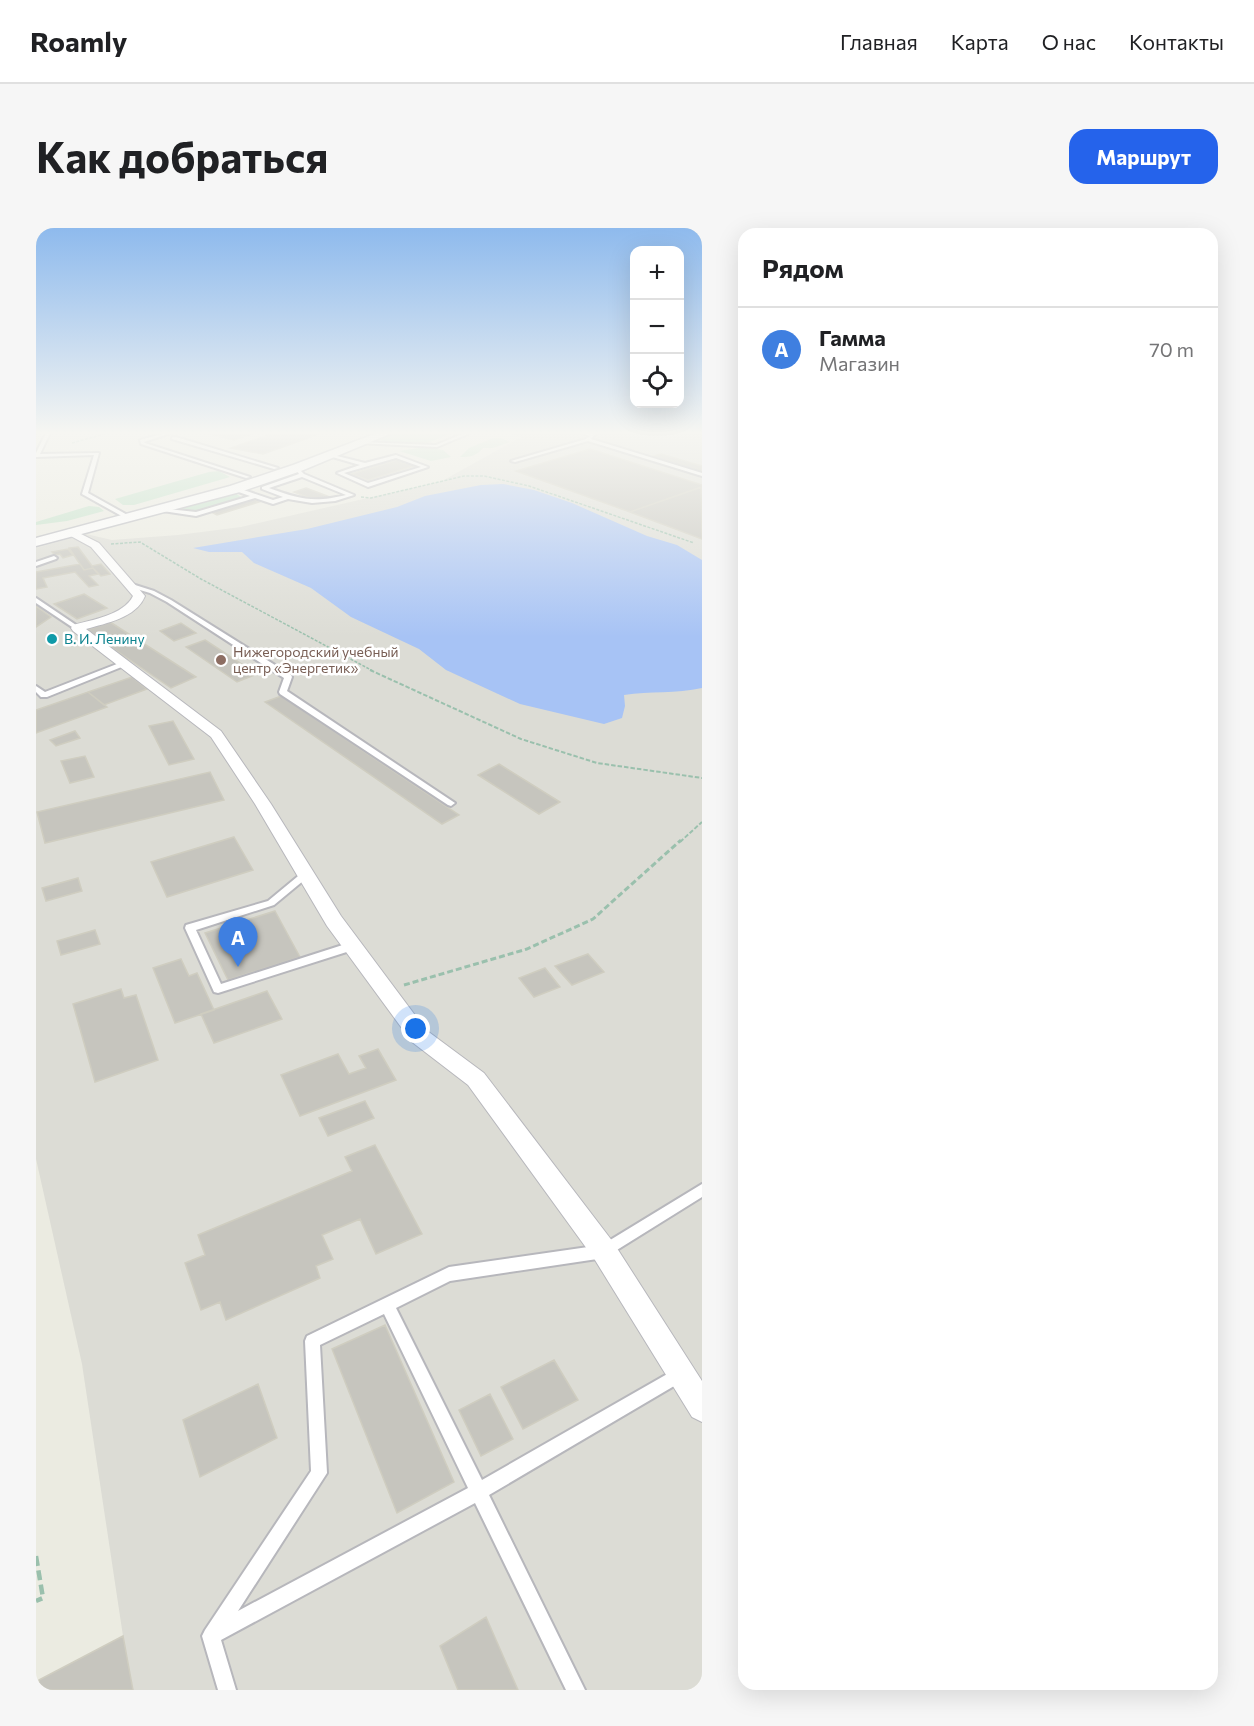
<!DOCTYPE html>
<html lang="ru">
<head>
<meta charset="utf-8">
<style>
  :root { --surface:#fff; --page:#f6f6f6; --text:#202124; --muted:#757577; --line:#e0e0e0; --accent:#2563eb }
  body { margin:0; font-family:Commissioner,sans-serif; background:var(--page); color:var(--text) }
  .controls { position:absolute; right:18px; top:18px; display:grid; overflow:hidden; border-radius:12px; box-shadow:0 6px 24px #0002 }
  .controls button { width:54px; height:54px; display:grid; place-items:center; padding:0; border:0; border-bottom:2px solid var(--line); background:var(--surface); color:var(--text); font:30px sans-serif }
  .you { position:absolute; left:380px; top:801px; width:21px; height:21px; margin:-15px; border:4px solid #fff; border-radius:50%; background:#1a73e8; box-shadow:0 0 0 9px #1a73e833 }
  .badge { display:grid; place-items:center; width:39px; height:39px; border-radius:50%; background:var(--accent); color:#fff; font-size:20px; font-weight:700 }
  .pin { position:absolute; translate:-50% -50px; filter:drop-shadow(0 2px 3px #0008) }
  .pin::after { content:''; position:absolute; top:32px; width:21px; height:18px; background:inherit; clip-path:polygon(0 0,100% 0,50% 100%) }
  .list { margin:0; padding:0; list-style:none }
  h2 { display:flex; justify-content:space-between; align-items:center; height:78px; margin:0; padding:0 24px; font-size:26px }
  h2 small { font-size:20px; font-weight:400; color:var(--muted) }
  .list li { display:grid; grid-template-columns:39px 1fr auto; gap:18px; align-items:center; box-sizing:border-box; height:84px; padding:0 24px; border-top:2px solid var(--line) }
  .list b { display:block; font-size:22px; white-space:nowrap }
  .list p { margin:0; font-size:20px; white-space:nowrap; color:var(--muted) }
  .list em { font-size:20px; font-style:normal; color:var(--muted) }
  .icon { flex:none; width:33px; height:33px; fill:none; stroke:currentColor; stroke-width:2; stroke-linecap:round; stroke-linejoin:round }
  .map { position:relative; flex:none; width:666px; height:1462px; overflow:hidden; border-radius:18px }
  header { display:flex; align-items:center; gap:36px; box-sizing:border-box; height:84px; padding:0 30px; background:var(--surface); border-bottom:2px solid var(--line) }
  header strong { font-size:28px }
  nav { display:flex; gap:33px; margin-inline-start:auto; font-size:21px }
  .intro { display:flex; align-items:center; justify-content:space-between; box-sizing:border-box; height:144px; padding:0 36px }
  h1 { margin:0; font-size:42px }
  .button { padding:15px 27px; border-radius:18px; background:var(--accent); color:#fff; font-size:21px; font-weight:700 }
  main { display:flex; gap:36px; padding:0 36px }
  aside { flex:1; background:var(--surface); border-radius:18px; box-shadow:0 6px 24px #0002 }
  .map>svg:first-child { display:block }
</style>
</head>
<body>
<header>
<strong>Roamly</strong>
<nav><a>Главная</a><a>Карта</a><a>О нас</a><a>Контакты</a></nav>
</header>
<div class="intro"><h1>Как добраться</h1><a class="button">Маршрут</a></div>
<main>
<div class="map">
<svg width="666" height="1462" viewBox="0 0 666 1462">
  <rect width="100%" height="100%" fill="#ebebe1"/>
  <path fill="#dcdcd5" d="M471,205H666V1462H97L87,1408L46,1136L0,931V320L50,306L76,312L142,307L205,299L406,253L485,209Z"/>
  <path fill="#c0e0c7" d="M358,205H417L391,215L349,214L342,211Z
    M457,210H465L474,214L457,220H447C440,228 435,229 424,229L433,220Z
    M389,219L407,222L415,229L395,233L363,223Z
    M183,243L194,249L98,277H87L79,271L173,244Z
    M199,265L205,269C189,279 160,288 143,281Z
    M53,278L63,279L68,283L31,293L0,297V294Z"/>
  <path fill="#a7c3f5" d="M467,256L498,262L536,275L611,308L641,317L666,332V460C640,466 614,463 588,467L589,478L586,490L568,496L484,476L410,442L383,421L315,389L275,360L218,335L206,324H173L157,320L271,301L361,279L389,268L445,257Z"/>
  <path fill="#c6c5be" stroke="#cfcdc0" stroke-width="1.5" d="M169,205H219L198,212Z
    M238,205H286L227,226L195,220Z
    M554,221L666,257V259L594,284L480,243Z
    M625,226L666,238V245L614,229Z
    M361,232L378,238L332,252L315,246Z
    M665,259L666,311L594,284Z
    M270,260L294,269L279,272L258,264Z
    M215,270L223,274L181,287L173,283Z
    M42,319L56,338L65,336L74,346L65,348L57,340L48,342L33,320Z
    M32,321L37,327L27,330L24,326L19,327L16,324Z
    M44,336L48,342L57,340L62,346L53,348L62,357L53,359L39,344L7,350L11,359L0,361V344Z
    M48,366L71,380L41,391L18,376Z
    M0,378L15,389L0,399Z
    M74,394L160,449L135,460L50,402Z
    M145,395L160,405L138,413L124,403Z
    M169,412L221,446L201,454L150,419Z
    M96,449L111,461L68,477L52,464Z
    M52,464L71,479L0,505V482Z
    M245,468L423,587L406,596L229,474Z
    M137,493L158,531L133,537L113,498Z
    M39,503L44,510L20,518L14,512Z
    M49,528L58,549L34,555L25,533Z
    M463,536L524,574L503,586L442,547Z
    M174,544L188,572L9,615L1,584Z
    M198,609L217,642L131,669L115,634Z
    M42,650L46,663L10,673L6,660Z
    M239,683L264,729L192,752L169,705Z
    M59,702L64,716L25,727L21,713Z
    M552,726L568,744L536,757L519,738Z
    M145,731L153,748L161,745L178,782L139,795L117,740Z
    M509,740L524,759L498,769L483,750Z
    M85,761L88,770L100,767L122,832L59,854L37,776Z
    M231,763L246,791L178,815L165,786Z
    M342,821L360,852L264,888L245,847L302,826L313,846L330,840L323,828Z
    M329,873L338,890L292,908L283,890Z
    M339,917L386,1006L340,1026L324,991L286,1007L297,1031L280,1038L284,1050L190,1092L184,1074L165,1082L149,1035L169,1027L162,1007L316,943L309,929Z
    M349,1097L418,1254L361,1285L296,1121Z
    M518,1132L542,1172L487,1201L465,1159Z
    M222,1156L241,1210L164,1249L147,1192Z
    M454,1166L477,1211L445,1228L423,1182Z
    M450,1389L482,1462H422L404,1418Z
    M87,1408L97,1462H4L3,1452Z"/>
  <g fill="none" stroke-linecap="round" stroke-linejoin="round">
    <g stroke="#b7b7bc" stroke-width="4">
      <path id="lane" d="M10,205H14L4,226L63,225L52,265L95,289V291H91L46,266L58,227L0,229V225Z
        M129,205H135L108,214L109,215L214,249L210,250L105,216L104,212Z
        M425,205L432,206L401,219L323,215L325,214L400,217L426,206Z
        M546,205L559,206L555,211L666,245V248L552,213L479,234L475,233L550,211L554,208Z
        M136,209H140L242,240L238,241L136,211Z
        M293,226L329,235L360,227L392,239L332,259L301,245L324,237L293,228ZM360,230L385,239L332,255L308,245Z
        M261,239L268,246L318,267L299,273L276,275L252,271L237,276L219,270L160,288L120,282L123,280L160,284L214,268L197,262L199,259L237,272L247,269L226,261V259L263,246L259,240ZM266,249L310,267C278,275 263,271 233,260Z
        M18,328L21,330L20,331L0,338V334Z
        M96,356L118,363L135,372L255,447L256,449L251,463L419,575L415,578L412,577L244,466L243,464L248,450L131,374L114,365L94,359L93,358Z
        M0,370L43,399V401H39L0,375Z
        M86,434L93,436L11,469H5L0,464V458L9,464Z
        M270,643L275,646L273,648L238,677L160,702L185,756L316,714L321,718L320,721L182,765L178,764L149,700L150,697L232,673L267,644Z
        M666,956V969L568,1030L414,1053L360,1080L446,1252L640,1141L645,1138L650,1141L653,1146L650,1151L453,1267L549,1462H530L439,1275L185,1412L200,1462H182L166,1408L169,1402L275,1243L269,1113L271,1108L413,1039L566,1017ZM348,1086L432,1260L202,1383L291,1245L284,1117Z"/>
    </g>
    <g stroke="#b7b7bc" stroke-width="2">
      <path id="street" d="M35,301L63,315L109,368C100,390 71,395 50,401L185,503L235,576L305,688L390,802L448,845L577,1014L666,1153V1194L656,1189L559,1032L432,857L376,814L291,698L219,576L175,509L37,403L35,400L37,397C55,392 88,387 97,368L55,319L31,306V302Z"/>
    </g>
    <g stroke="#b7b8be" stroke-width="3">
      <path id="secondary" d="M341,205H356L265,243L204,264L0,318V310L194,258L257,237Z"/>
    </g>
    <path stroke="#9ac0ad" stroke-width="1.5" stroke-dasharray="3 1.5" stroke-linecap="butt" d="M36,215L72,205
      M325,269L335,270L428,248H448L493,258L658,315
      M75,316L104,314L165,351L337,443"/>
    <path stroke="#9ac0ad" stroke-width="2" stroke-dasharray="4.5 2" stroke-linecap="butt" d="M334,442L485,511L561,535L666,550
      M644,614L666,594"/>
    <path stroke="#9ac0ad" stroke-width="3" stroke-dasharray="6 3" stroke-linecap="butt" d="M368,757L491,721L557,691L645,612"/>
    <path stroke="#9ac0ad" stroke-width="4.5" stroke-dasharray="10 4.5" stroke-linecap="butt" d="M0,1328L7,1370L0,1373"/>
    <use href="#lane" fill="#fff" fill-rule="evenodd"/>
    <use href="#street" fill="#fff" fill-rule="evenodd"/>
    <use href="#secondary" fill="#fff" fill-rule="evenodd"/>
  </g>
  <linearGradient id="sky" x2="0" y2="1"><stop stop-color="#8ebaed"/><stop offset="0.5" stop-color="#f6f6f2"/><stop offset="1" stop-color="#f6f6f2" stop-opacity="0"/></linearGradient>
  <rect width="666" height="409" fill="url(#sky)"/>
  <circle fill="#0f9aa8" stroke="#fff" stroke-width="2" cx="16" cy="411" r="6"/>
  <circle fill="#8d6e63" stroke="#fff" stroke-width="2" cx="185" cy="432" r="6"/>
  <g text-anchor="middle" stroke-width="5" stroke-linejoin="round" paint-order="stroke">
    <g font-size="14" fill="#0d838f" stroke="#fff" text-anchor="start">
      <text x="28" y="416">В. И. Ленину</text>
    </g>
    <g font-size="14" fill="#785e54" stroke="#fff" text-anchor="start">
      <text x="197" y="429">Нижегородский учебный<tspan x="197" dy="16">центр «Энергетик»</tspan></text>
    </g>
  </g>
</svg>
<div class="controls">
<button>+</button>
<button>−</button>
<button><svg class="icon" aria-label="locate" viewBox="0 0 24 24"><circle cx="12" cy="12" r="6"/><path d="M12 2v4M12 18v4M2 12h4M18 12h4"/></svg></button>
</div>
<div class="you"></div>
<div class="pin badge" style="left:202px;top:739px;background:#3f7fe0">A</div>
</div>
<aside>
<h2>Рядом<small></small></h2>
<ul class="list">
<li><span class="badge" style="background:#3f7fe0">A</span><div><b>Гамма</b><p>Магазин</p></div><em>70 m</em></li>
</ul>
</aside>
</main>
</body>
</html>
